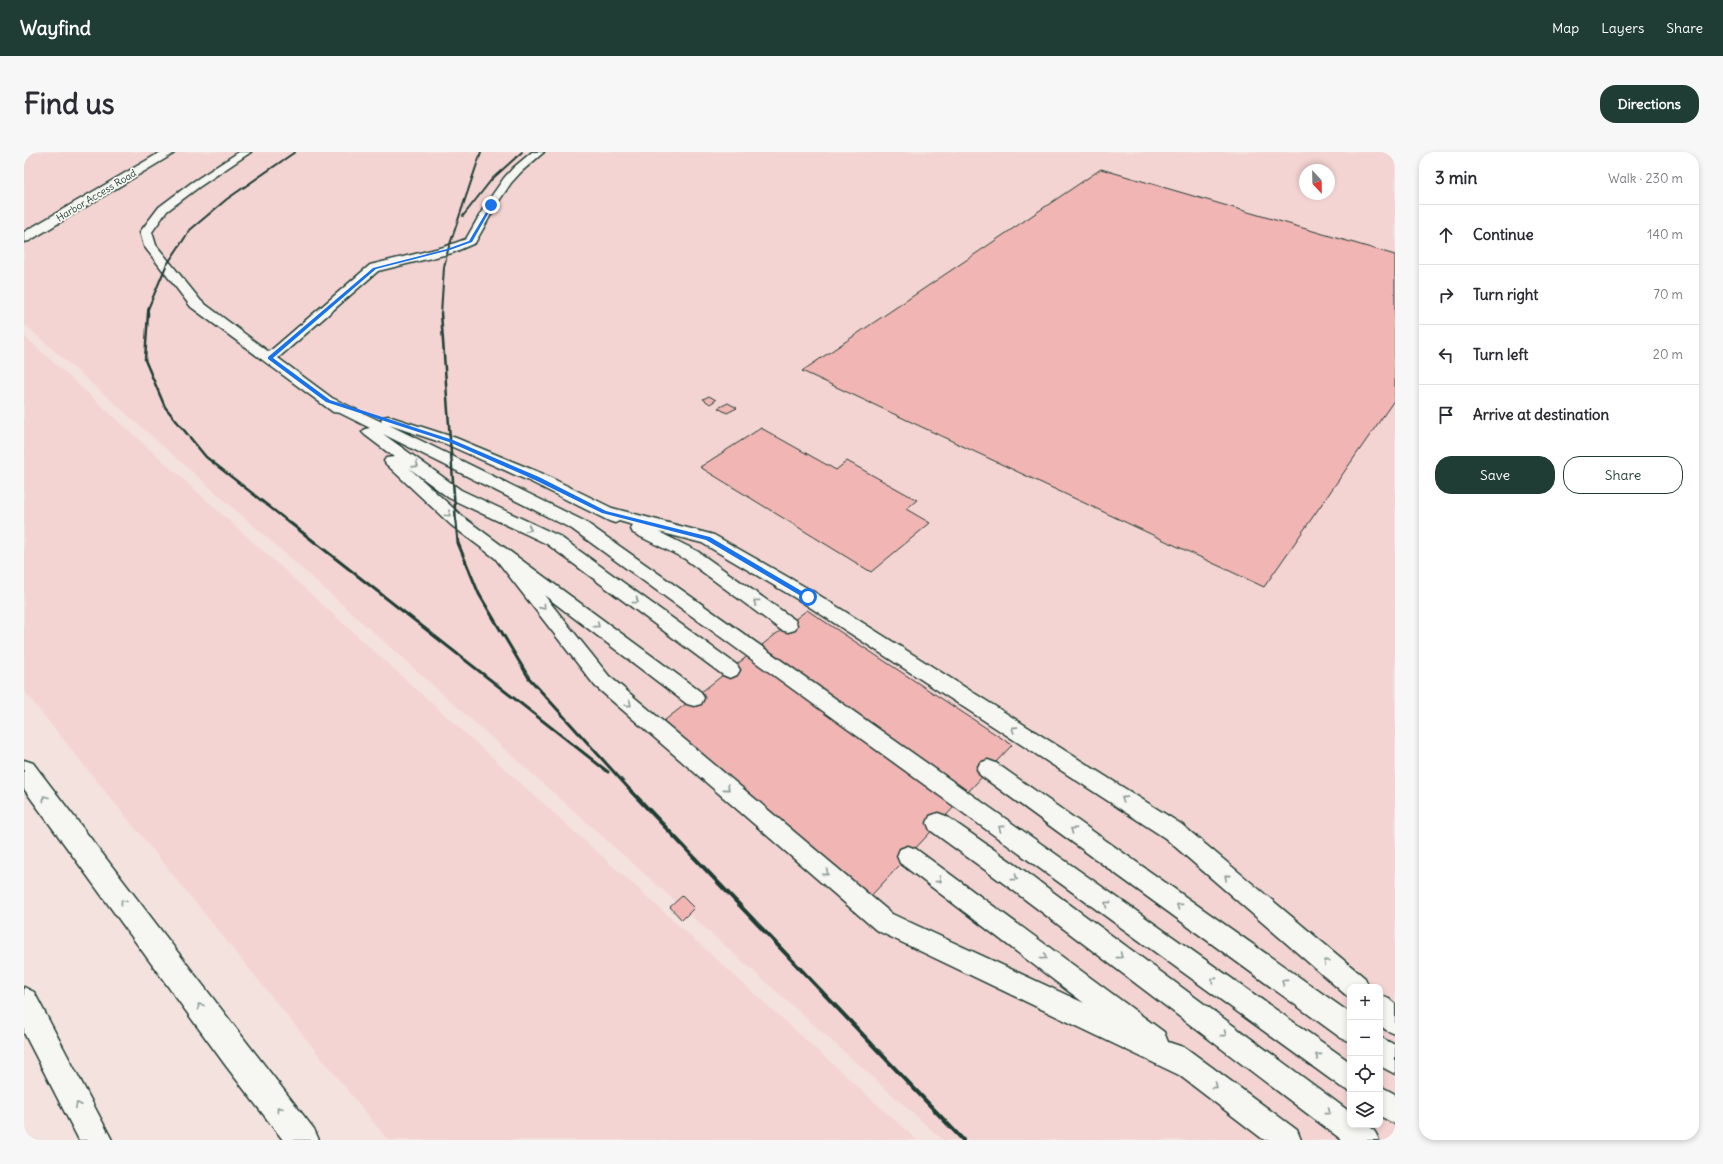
<!DOCTYPE html>
<html lang="en">
<head>
<meta charset="utf-8">
<style>
  :root { --surface:#fff; --page:#f7f7f7; --text:#2b2b33; --muted:#7c7c81; --line:#e1e1e2; --accent:#1f3d34 }
  body { margin:0; font-family:Delius,sans-serif; background:var(--page); color:var(--text) }
  .controls { position:absolute; right:12px; bottom:12px; display:grid; overflow:hidden; border-radius:8px; box-shadow:0 2px 6px #0003 }
  .controls button { width:36px; height:36px; display:grid; place-items:center; padding:0; border:0; border-bottom:1px solid var(--line); background:var(--surface); color:var(--text); font:20px sans-serif }
  .compass { position:absolute; left:1275px; top:12px; width:36px; height:36px; border-radius:50%; background:var(--surface); box-shadow:0 2px 6px #0003; rotate:158deg }
  .stop { position:absolute; width:12px; height:12px; margin:-9px; border:3px solid #1a73e8; border-radius:50%; background:#fff }
  .stop.end { background:#1a73e8; border-color:#fff; box-shadow:0 1px 4px #0008 }
  .list { margin:0; padding:0; list-style:none }
  h2 { display:flex; justify-content:space-between; align-items:center; height:52px; margin:0; padding:0 16px; font-size:17px }
  h2 small { font-size:13px; font-weight:400; color:var(--muted) }
  .list li { display:grid; grid-template-columns:26px 1fr auto; gap:12px; align-items:center; box-sizing:border-box; height:60px; padding:0 16px; border-top:1px solid var(--line) }
  .list b { display:block; font-size:15px; white-space:nowrap }
  .list em { font-size:13px; font-style:normal; color:var(--muted) }
  .actions { display:flex; gap:8px; padding:12px 16px }
  .actions a { flex:1; padding:9px 0; border:1px solid var(--accent); border-radius:16px; text-align:center; font-size:14px; color:var(--accent) }
  .actions .main { background:var(--accent); color:#fff }
  .icon { flex:none; width:22px; height:22px; fill:none; stroke:currentColor; stroke-width:2; stroke-linecap:round; stroke-linejoin:round }
  .map { position:relative; flex:none; width:1371px; height:988px; overflow:hidden; border-radius:16px }
  header { display:flex; align-items:center; gap:24px; box-sizing:border-box; height:56px; padding:0 20px; background:var(--accent); color:#fff }
  header strong { font-size:19px }
  nav { display:flex; gap:22px; margin-inline-start:auto; font-size:14px }
  .intro { display:flex; align-items:center; justify-content:space-between; box-sizing:border-box; height:96px; padding:0 24px }
  h1 { margin:0; font-size:28px }
  .button { padding:10px 18px; border-radius:16px; background:var(--accent); color:#fff; font-size:14px; font-weight:700 }
  main { display:flex; gap:24px; padding:0 24px }
  aside { flex:1; background:var(--surface); border-radius:16px; box-shadow:0 2px 6px #0003 }
  .map>svg:first-child { display:block }
</style>
</head>
<body>
<header>
<strong>Wayfind</strong>
<nav><a>Map</a><a>Layers</a><a>Share</a></nav>
</header>
<div class="intro"><h1>Find us</h1><a class="button">Directions</a></div>
<main>
<div class="map">
<svg width="1371" height="988" viewBox="0 0 1371 988">
  <rect width="100%" height="100%" fill="#f4e2df"/>
  <filter id="ink" filterUnits="userSpaceOnUse"><feTurbulence type="fractalNoise" baseFrequency=".025" numOctaves="2"/><feDisplacementMap in="SourceGraphic" scale="8" xChannelSelector="R" yChannelSelector="G"/><feConvolveMatrix kernelMatrix="1 2 1 2 8 2 1 2 1" color-interpolation-filters="sRGB"/></filter>
  <g filter="url(#ink)">
    <path fill="#f3d4d2" fill-rule="evenodd" d="M0,0H1371V988H919L248,390L0,172ZM1281,18H1305V42H1281ZM1326,835H1356V973H1326Z
      M0,184L893,988H364L0,539Z"/>
    <path fill="#f1b5b4" stroke="#1f3d34" d="M1077,17L1371,103V247L1240,435L778,219Z
      M685,244L692,248L686,252L679,247Z
      M704,251L713,256L703,261L694,256Z
      M737,276L812,318L823,309L893,348L882,357L906,371L847,420L676,315Z
      M783,458L988,593L844,747L632,575Z
      M658,744L670,756L658,768L646,755Z"/>
    <g fill="none" stroke-linecap="round" stroke-linejoin="round">
      <g stroke="#1f3d34" stroke-width="3">
        <path id="lane" d="M215,0H227L175,35L143,59L128,80L132,93L177,149L245,200L346,113L420,95L442,87L462,52L480,26L489,16L508,0H520L497,20L487,31L473,52L451,91L428,101L354,119L254,206L308,246L358,270L357,268L359,265L364,264L432,286L519,322L588,356L690,383L790,440L1157,672L1341,826L1345,835H1326V845L1323,844L1141,686L778,450L678,391L635,380L673,399L771,468L773,473L771,478L764,480L757,478L661,407L609,381L607,377L609,373L595,369L591,371L585,369L507,330L422,292L365,273L560,369L1326,910V939L1317,935L548,377L359,282L437,338L535,384L713,513L716,518L713,523L706,526L699,523L523,392L425,346L385,316L439,365L677,540L680,546L677,552L670,554L663,552L520,443L585,524L868,762L1060,851L876,711L873,704L876,697L884,694L892,697L1140,880L1144,890L1162,896L1273,978L1277,988H1240L1155,923L852,778L571,534L471,406L427,373L362,312L360,309L362,306L370,305L341,283L338,280L341,277L346,276L316,261L309,260L167,155L120,94L116,80L135,55L167,31Z
          M964,608L972,611L1326,861V890L1317,886L956,623L953,617L956,611Z
          M914,661L922,664L1002,720L1326,960V973C1343,973 1348,971 1355,988H1318L986,736L906,678L903,671L906,664Z
          M1356,843L1365,847L1371,852V882L1362,878L1356,873Z
          M1356,885L1371,893V922L1356,914Z
          M1356,934L1371,942V972L1356,964Z"/>
      </g>
      <g stroke="#1f3d34" stroke-width="3">
        <path id="street" d="M137,0H151L149,2L5,89L0,90V80Z"/>
      </g>
      <g stroke="#1f3d34" stroke-width="3">
        <path id="highway" d="M0,608L9,611L224,892L290,977L295,988H259L202,914L0,637Z
          M0,835L10,840L88,988H55L0,881Z"/>
      </g>
      <use href="#lane" fill="#f6f6f2" fill-rule="evenodd"/>
      <use href="#street" fill="#f6f6f2" fill-rule="evenodd"/>
      <use href="#highway" fill="#f6f6f2" fill-rule="evenodd"/>
      <path stroke="#1f3d34" stroke-width="2" d="M0,3L3,0
        M439,64L468,27L498,0
        M124,162V157L142,114L166,78L203,47L271,0
        M417,162L420,115L424,98L457,0"/>
      <path stroke="#1f3d34" stroke-width="2.5" d="M124,161L121,208L141,255L182,305L266,371
        M417,161L432,371"/>
      <path stroke="#1f3d34" stroke-width="3" d="M265,370L584,620
        M432,370L434,391L455,442L505,526L608,640"/>
      <path stroke="#1f3d34" stroke-width="4" d="M607,639L939,988"/>
    </g>
    <defs><path id="oneway-chevron" d="M-2-3.5L2.5 0L-2 3.5" fill="none" stroke-width="1.6" stroke-linecap="round" stroke-linejoin="round"/></defs>
    <g stroke="#8a9a93">
      <use href="#oneway-chevron" transform="translate(392 313) rotate(36)"/>
      <use href="#oneway-chevron" transform="translate(424 362) rotate(43)"/>
      <use href="#oneway-chevron" transform="translate(505 377) rotate(25)"/>
      <use href="#oneway-chevron" transform="translate(612 449) rotate(36)"/>
      <use href="#oneway-chevron" transform="translate(732 450) rotate(-144)"/>
      <use href="#oneway-chevron" transform="translate(519 455) rotate(51)"/>
      <use href="#oneway-chevron" transform="translate(573 473) rotate(37)"/>
      <use href="#oneway-chevron" transform="translate(605 552) rotate(41)"/>
      <use href="#oneway-chevron" transform="translate(990 577) rotate(-147)"/>
      <use href="#oneway-chevron" transform="translate(703 636) rotate(41)"/>
      <use href="#oneway-chevron" transform="translate(21 646) rotate(-127)"/>
      <use href="#oneway-chevron" transform="translate(1100 647) rotate(-147)"/>
      <use href="#oneway-chevron" transform="translate(977 676) rotate(-144)"/>
      <use href="#oneway-chevron" transform="translate(1049 678) rotate(-144)"/>
      <use href="#oneway-chevron" transform="translate(802 721) rotate(41)"/>
      <use href="#oneway-chevron" transform="translate(1203 725) rotate(-139)"/>
      <use href="#oneway-chevron" transform="translate(991 726) rotate(36)"/>
      <use href="#oneway-chevron" transform="translate(915 728) rotate(37)"/>
      <use href="#oneway-chevron" transform="translate(99 750) rotate(-127)"/>
      <use href="#oneway-chevron" transform="translate(1083 752) rotate(-144)"/>
      <use href="#oneway-chevron" transform="translate(1155 754) rotate(-144)"/>
      <use href="#oneway-chevron" transform="translate(1096 804) rotate(37)"/>
      <use href="#oneway-chevron" transform="translate(1020 805) rotate(37)"/>
      <use href="#oneway-chevron" transform="translate(1302 810) rotate(-139)"/>
      <use href="#oneway-chevron" transform="translate(1189 828) rotate(-144)"/>
      <use href="#oneway-chevron" transform="translate(1260 830) rotate(-144)"/>
      <use href="#oneway-chevron" transform="translate(176 854) rotate(-127)"/>
      <use href="#oneway-chevron" transform="translate(1200 882) rotate(37)"/>
      <use href="#oneway-chevron" transform="translate(1294 904) rotate(-144)"/>
      <use href="#oneway-chevron" transform="translate(1191 934) rotate(37)"/>
      <use href="#oneway-chevron" transform="translate(54 953) rotate(-117)"/>
      <use href="#oneway-chevron" transform="translate(255 957) rotate(-128)"/>
      <use href="#oneway-chevron" transform="translate(1304 960) rotate(37)"/>
    </g>
  </g>
  <path fill="#1a73e8" d="M467,52L469,53L448,90L426,98L352,117L249,206L306,248L429,288L515,325L582,359L686,385L786,444V447H782L682,388L578,361L511,328L425,290L302,250L244,207V205L349,116L423,97L445,89Z"/>
  <g text-anchor="middle" stroke-width="3.5" stroke-linejoin="round" paint-order="stroke">
    <g font-size="10" fill="#1f3d34" stroke="#f6f6f2">
      <text transform="translate(72 43) rotate(-31)" y="4">Harbor Access Road</text>
    </g>
  </g>
</svg>
<div class="controls">
<button>+</button>
<button>−</button>
<button><svg class="icon" aria-label="locate" viewBox="0 0 24 24"><circle cx="12" cy="12" r="6"/><path d="M12 2v4M12 18v4M2 12h4M18 12h4"/></svg></button>
<button><svg class="icon" aria-label="layers" viewBox="0 0 24 24"><path d="M12 4l9 5-9 5-9-5zM3 14l9 5 9-5"/></svg></button>
</div>
<svg class="compass" viewBox="-18 -18 36 36"><path d="M0-13l5 13h-10z" fill="#e53935"/><path d="M0 13l5-13h-10z" fill="#7c7c81"/></svg>
<div class="stop" style="left:784px;top:445px"></div>
<div class="stop end" style="left:467px;top:53px"></div>
</div>
<aside>
<h2>3 min<small>Walk · 230 m</small></h2>
<ul class="list">
<li><svg class="icon" aria-label="ahead" viewBox="0 0 24 24"><path d="M12 20V5M6 11l6-6 6 6"/></svg><div><b>Continue</b></div><em>140 m</em></li>
<li><svg class="icon" aria-label="right" viewBox="0 0 24 24"><path d="M7 20v-9h11M14 6l5 5-5 5"/></svg><div><b>Turn right</b></div><em>70 m</em></li>
<li><svg class="icon" aria-label="left" viewBox="0 0 24 24"><path d="M17 20v-9H6M10 6l-5 5 5 5"/></svg><div><b>Turn left</b></div><em>20 m</em></li>
<li><svg class="icon" aria-label="arrive" viewBox="0 0 24 24"><path d="M6 21V4h12l-3 4 3 4H6"/></svg><div><b>Arrive at destination</b></div></li>
</ul>
<div class="actions"><a class="main">Save</a><a>Share</a></div>
</aside>
</main>
</body>
</html>
